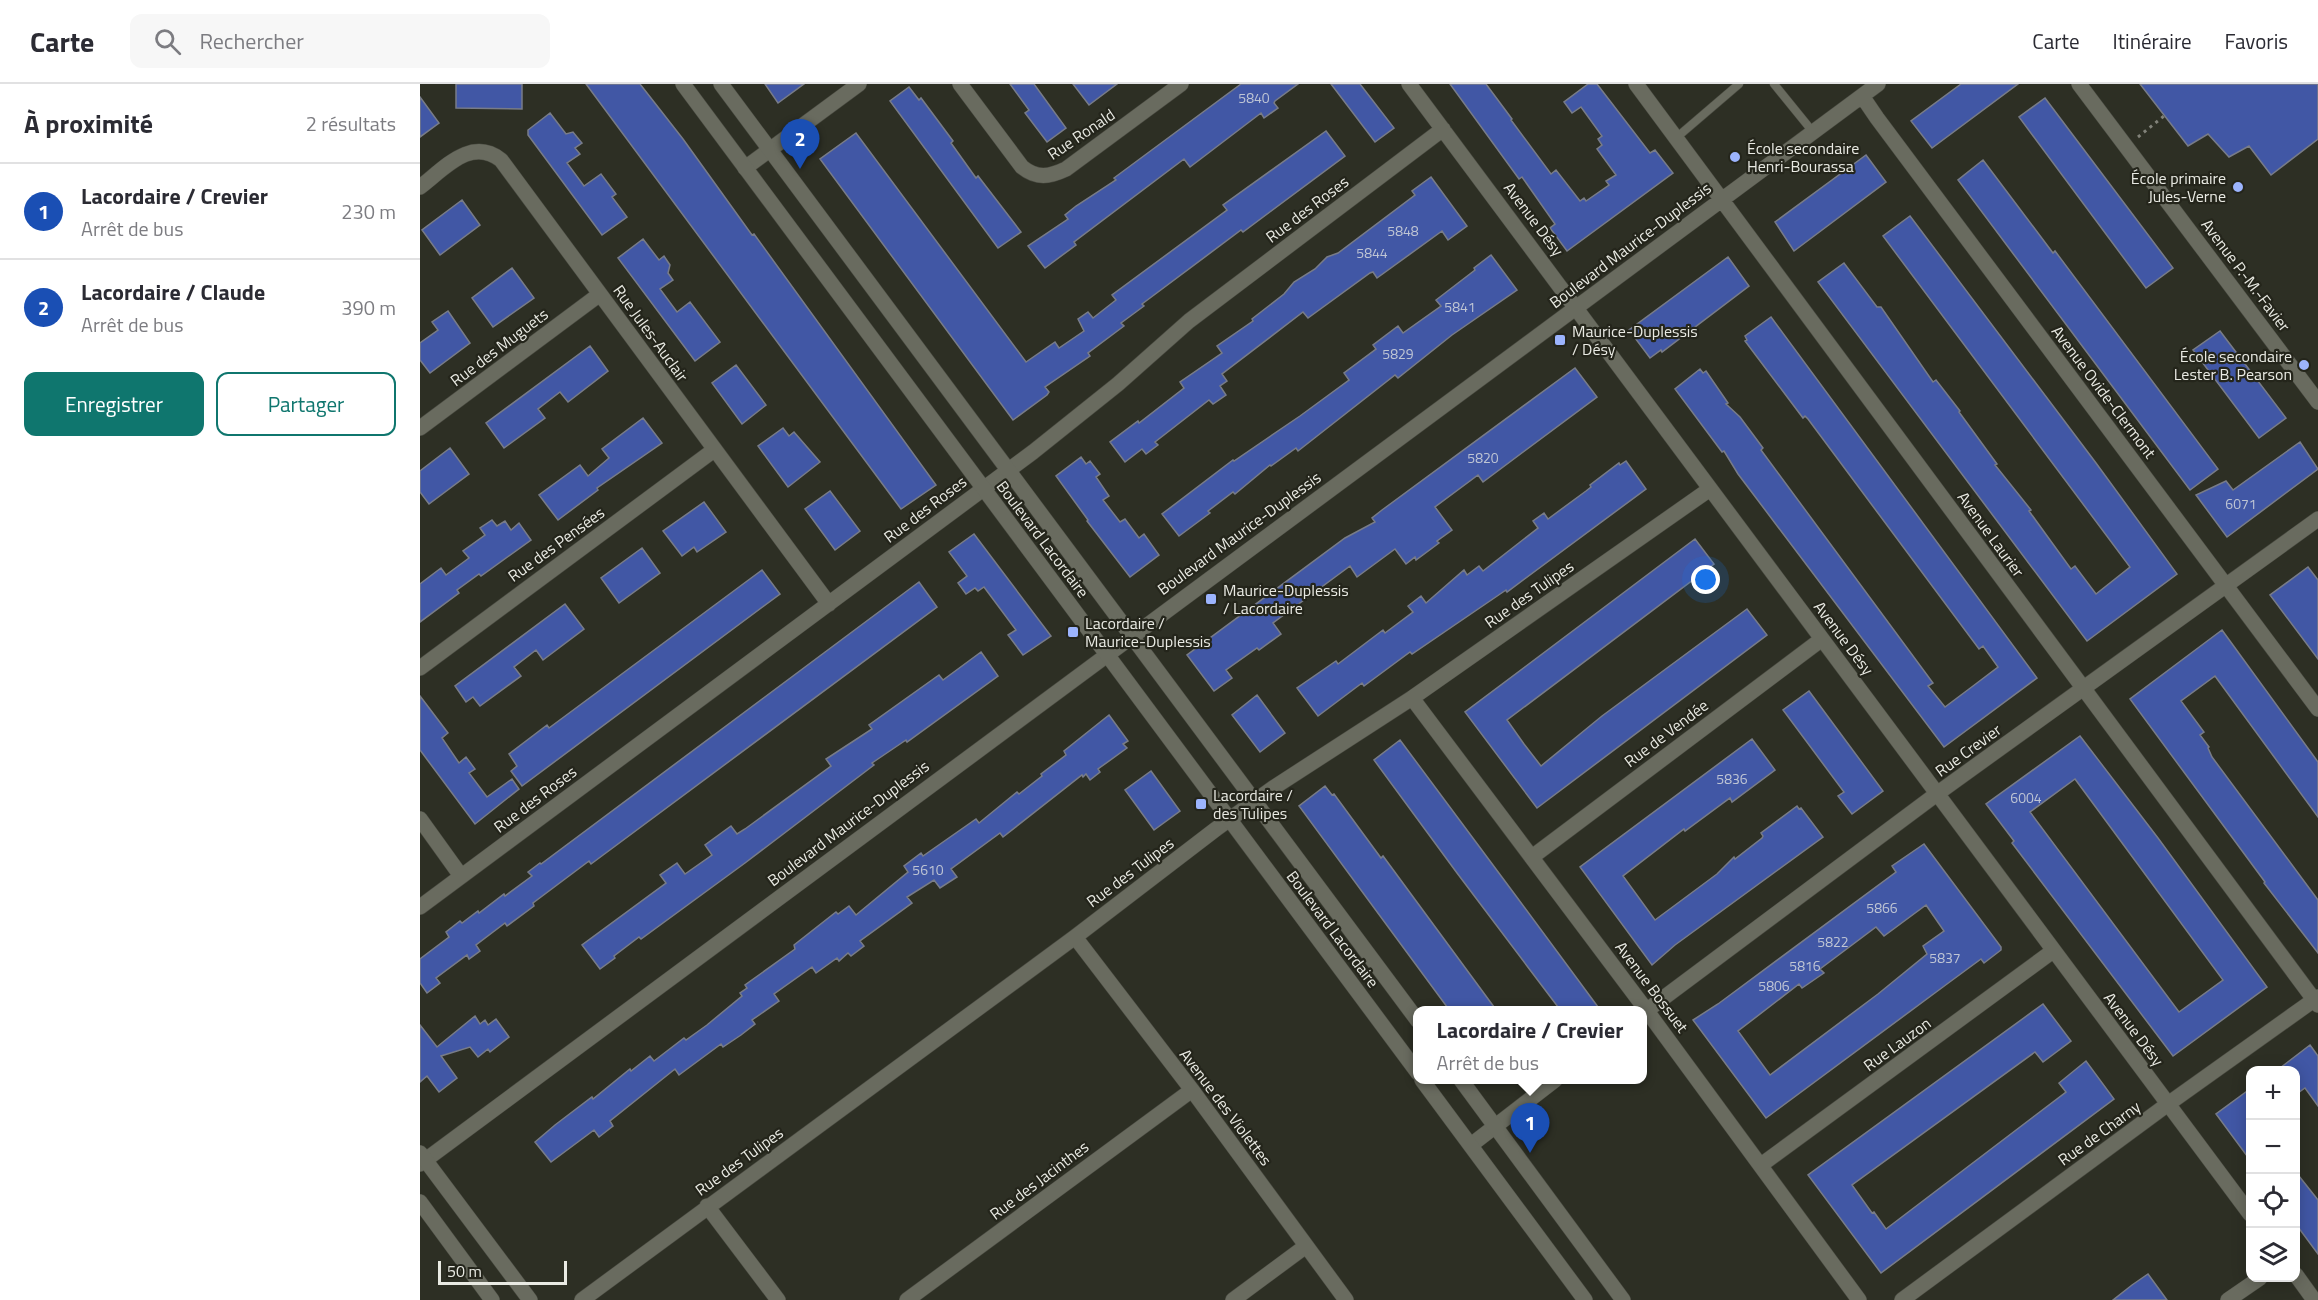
<!DOCTYPE html>
<html lang="fr">
<head>
<meta charset="utf-8">
<style>
  :root { --surface:#fff; --page:#f7f7f7; --text:#2b2b33; --muted:#7c7c81; --line:#e1e1e2; --accent:#0f766e }
  body { margin:0; font-family:"Titillium Web",sans-serif; background:var(--page); color:var(--text) }
  .controls { position:absolute; right:18px; bottom:18px; display:grid; overflow:hidden; border-radius:12px; box-shadow:0 3px 15px #0003 }
  .controls button { width:54px; height:54px; display:grid; place-items:center; padding:0; border:0; border-bottom:2px solid var(--line); background:var(--surface); color:var(--text); font:30px sans-serif }
  .scale { position:absolute; left:18px; bottom:15px; width:129px; box-sizing:border-box; padding-left:6px; border:3px solid #e9eae3; border-top:0; font-size:16px; line-height:21px; white-space:nowrap; color:#e9eae3; -webkit-text-stroke:4px #24251b; paint-order:stroke }
  .you { position:absolute; left:1286px; top:496px; width:21px; height:21px; margin:-15px; border:4px solid #fff; border-radius:50%; background:#1a73e8; box-shadow:0 0 0 9px #1a73e833 }
  .badge { display:grid; place-items:center; width:39px; height:39px; border-radius:50%; background:var(--accent); color:#fff; font-size:20px; font-weight:700 }
  .pin { position:absolute; translate:-50% -50px; filter:drop-shadow(0 2px 3px #0008) }
  .pin::after { content:''; position:absolute; top:32px; width:21px; height:18px; background:inherit; clip-path:polygon(0 0,100% 0,50% 100%) }
  .popup { position:absolute; left:993px; top:922px; width:234px; height:78px; box-sizing:border-box; display:grid; place-content:center; border-radius:12px; background:var(--surface); filter:drop-shadow(0 2px 4px #0005); font-size:20px; white-space:nowrap; color:var(--muted) }
  .popup b { font-size:22px; color:var(--text) }
  .popup::after { content:''; position:absolute; left:50%; top:100%; margin-left:-12px; border:12px solid transparent; border-top-color:var(--surface) }
  .list { margin:0; padding:0; list-style:none }
  h2 { display:flex; justify-content:space-between; align-items:center; height:78px; margin:0; padding:0 24px; font-size:26px }
  h2 small { font-size:20px; font-weight:400; color:var(--muted) }
  .list li { display:grid; grid-template-columns:39px 1fr auto; gap:18px; align-items:center; box-sizing:border-box; height:96px; padding:0 24px; border-top:2px solid var(--line) }
  .list b { display:block; font-size:22px; white-space:nowrap }
  .list p { margin:0; font-size:20px; white-space:nowrap; color:var(--muted) }
  .list em { font-size:20px; font-style:normal; color:var(--muted) }
  .actions { display:flex; gap:12px; padding:18px 24px }
  .actions a { flex:1; padding:14px 0; border:2px solid var(--accent); border-radius:12px; text-align:center; font-size:21px; color:var(--accent) }
  .actions .main { background:var(--accent); color:#fff }
  .icon { flex:none; width:33px; height:33px; fill:none; stroke:currentColor; stroke-width:2; stroke-linecap:round; stroke-linejoin:round }
  .map { position:relative; flex:none; width:1898px; height:1216px; overflow:hidden }
  header { display:flex; align-items:center; gap:36px; box-sizing:border-box; height:84px; padding:0 30px; background:var(--surface); border-bottom:2px solid var(--line) }
  header strong { font-size:28px }
  nav { display:flex; gap:33px; margin-inline-start:auto; font-size:21px }
  .search { width:420px; height:54px; background:var(--page); display:flex; align-items:center; gap:15px; box-sizing:border-box; padding:0 21px; border-radius:12px; color:var(--muted); font-size:22px }
  main { display:flex }
  aside { flex:1; background:var(--surface) }
  .map>svg:first-child { display:block }
</style>
</head>
<body>
<header>
<strong>Carte</strong>
<div class="search"><svg class="icon" aria-label="search" viewBox="0 0 24 24"><circle cx="10" cy="10" r="6"/><path d="M15 15l6 6"/></svg>Rechercher</div>
<nav><a>Carte</a><a>Itinéraire</a><a>Favoris</a></nav>
</header>
<main>
<aside>
<h2>À proximité<small>2 résultats</small></h2>
<ul class="list">
<li><span class="badge" style="background:#1a4fb4">1</span><div><b>Lacordaire / Crevier</b><p>Arrêt de bus</p></div><em>230 m</em></li>
<li><span class="badge" style="background:#1a4fb4">2</span><div><b>Lacordaire / Claude</b><p>Arrêt de bus</p></div><em>390 m</em></li>
</ul>
<div class="actions"><a class="main">Enregistrer</a><a>Partager</a></div>
</aside>
<div class="map">
<svg width="1898" height="1216" viewBox="0 0 1898 1216">
  <rect width="100%" height="100%" fill="#2d2f24"/>
  <path fill="#4157a5" stroke="#787c88" stroke-width="1.5" fill-rule="evenodd" d="M36,0H102V25L36,24Z
    M166,0H220L263,55L332,151L334,150L516,401L481,425Z
    M345,0H384L358,19Z
    M590,0H614L646,44L627,58L605,29L609,26Z
    M653,0H697L669,21Z
    M821,0H878L855,17L854,19L858,24L844,34L841,29L770,83L764,75L654,158L656,161L625,184L608,162L648,135L645,131L656,122L696,96L694,94Z
    M911,0H940L974,44L955,58Z
    M1030,0H1066L1092,35L1091,36L1131,90L1136,86L1160,117L1164,114L1166,117L1189,101L1186,97L1196,91L1177,65L1182,61L1178,55L1182,52L1161,23L1152,29L1144,18L1168,0H1177L1230,69L1235,66L1253,89L1147,167L1130,144L1135,140L1102,93L1099,95Z
    M1541,0H1598L1512,64L1491,37Z
    M1720,0H1898V55L1851,91L1829,62L1809,73L1788,50L1768,62Z
    M489,3L499,16L501,14L533,57L531,59L556,94L558,92L601,148L578,164L470,17Z
    M0,13L19,39L0,53Z
    M1625,14L1753,184L1726,204L1599,33Z
    M130,29L146,50L153,48L162,59L155,64L160,70L147,79L164,102L181,90L196,110L192,113L207,133L182,151L108,51V46Z
    M906,47L925,72L823,148L821,146L722,220L724,222L701,239L704,242L668,269L670,272L625,303L629,308L627,311L593,336L400,75L436,49L606,278L635,258L639,264L664,247L658,235L668,228L673,234L696,216L692,211L807,126L803,121Z
    M1446,71L1466,98L1374,167L1355,138Z
    M1563,76L1633,169L1635,167L1798,385L1770,406L1538,96Z
    M1011,93L1047,142L1028,156L1022,147L957,194L953,188L950,189L888,234L883,228L802,290L807,297L800,302L806,311L793,320L789,316L735,358L738,361L726,370L722,365L705,378L690,358L718,337L719,339L764,304L760,298L802,269L797,262L833,237L832,235L864,210L874,198L895,185L907,173L918,169L995,111L992,107Z
    M42,116L60,141L20,171L2,146Z
    M1490,132L1676,379L1757,490L1667,557L1398,198L1424,179L1457,223H1461L1513,298L1516,296L1540,327L1539,328L1577,380L1575,381L1611,426L1609,427L1651,485L1655,482L1676,510L1710,483L1463,152Z
    M223,155L239,176L244,172L250,181L248,189L253,196L240,205L257,228L270,218L300,258L275,277L198,174Z
    M1071,171L1097,206L1032,251L978,294L975,291L878,367L876,364L851,382L850,381L815,410L813,408L788,427L790,429L759,452L742,430L813,376L814,377L880,332L929,296L924,289L956,265L953,261L978,242L983,249L1021,222L1016,216L1055,186L1054,184Z
    M1308,173L1329,202L1242,268L1241,266L1230,274L1209,246Z
    M92,184L114,214L73,243L52,214Z
    M28,227L50,259L10,289L0,276V259L18,246L12,238Z
    M1351,233L1617,594L1524,663L1318,390L1304,367L1302,368L1255,305L1280,285L1283,289L1286,287L1308,319L1306,320L1320,333L1343,364L1341,366L1513,599L1508,602L1525,623L1553,602L1578,583L1563,562L1559,565L1388,335L1385,332L1383,334L1325,257L1327,256L1325,252Z
    M1800,247L1866,334L1839,354L1773,266Z
    M170,262L188,287L148,318L140,308L118,325L125,334L84,364L66,339Z
    M316,281L346,321L322,340L292,299Z
    M1155,284L1177,313L1063,398L1058,391L1015,423L1032,446L1017,457L1019,459L996,476L995,473L986,480L975,465L937,493L930,482L853,539L861,550L839,566L837,564L806,586L812,594L794,607L767,571L925,454L955,438L952,434L962,426Z
    M223,334L242,359L177,404L178,406L138,436L119,411L160,381L168,392L189,374L182,365Z
    M363,344L369,352L374,348L400,378L368,403L338,362Z
    M1880,358L1898,385L1807,453L1776,411L1806,397L1813,406Z
    M30,364L49,390L9,420L0,408V387Z
    M661,373L666,380L670,377L680,390L676,393L689,412L683,416L700,438L705,435L719,454L724,450L739,471L710,493L667,437L668,436L636,392Z
    M1206,377L1226,405L1087,508L1086,506L992,570L990,568L944,602L942,599L898,632L877,604L916,577L918,580L963,546L965,549L993,528L988,522L1001,512L1006,519L1044,486L1047,491L1059,482L1063,487L1118,444L1113,437L1124,429L1128,435L1166,407L1171,403L1170,401L1199,379L1200,381Z
    M410,407L440,447L415,466L385,425Z
    M284,418L306,448L277,468L274,463L262,472L243,447Z
    M72,436L77,442L85,437L91,446L99,439L111,456L61,492L59,490L37,506L39,509L0,538V500L21,484L26,491L49,474L43,467L65,451L60,444Z
    M554,450L631,552L603,571L588,551L596,546L564,503L558,507L555,504L546,510L538,499L547,492L529,468Z
    M1275,455L1294,480L1087,636L1104,660L1121,682L1182,632L1327,525L1347,551L1117,724L1045,628Z
    M222,464L240,489L199,519L181,494Z
    M1888,483L1898,496V575L1850,511Z
    M342,486L360,510L102,702L91,687L97,682L89,670L127,641L129,644Z
    M499,498L517,523L171,780L169,777L113,819L114,822L87,842L85,839L56,861L60,867L49,875L47,871L16,894L20,899L7,909L0,899V875L29,853L26,848L40,837L42,839L58,827L59,829L84,810L85,812L112,792L108,788L120,779L121,780Z
    M145,520L164,545L123,576L116,566L94,583L101,592L60,622L53,613L46,618L35,602Z
    M1802,546L1898,678V733L1795,592L1761,617L1784,648L1780,651L1789,663L1788,664L1792,673L1898,816V869L1844,799L1845,798L1710,615Z
    M561,568L578,592L487,658L486,656L452,679L454,681L325,779L221,855L219,853L194,872L195,874L180,885L162,861L246,799L240,791L257,779L265,790L292,771L285,761L311,742L317,750L325,745L411,682L406,675L452,645L449,641L519,591L523,596Z
    M1389,607L1463,707L1432,730L1418,712L1424,708L1363,626Z
    M837,611L865,649L840,668L812,631Z
    M0,612L28,649L22,654L39,679L46,673L55,685L49,689L67,713L92,695L99,705L55,740L0,666Z
    M689,631L708,657L703,660L707,664L678,685L680,688L670,696L666,690L663,693L662,691L583,753L580,749L531,785L537,793L520,804L514,796L487,813L492,819L440,857L444,862L431,872L428,869L419,877L417,874L396,889L392,883L354,910L359,917L332,936L335,940L321,951L303,963L301,960L259,991L255,985L190,1037L193,1042L179,1053L174,1046L131,1078L115,1058L135,1041L172,1013L173,1015L210,985L211,987L230,972L234,977L264,954L266,956L287,941L322,912L320,909L327,904L325,901L375,865L374,861L416,828L418,830L429,822L436,831L488,788L484,782L501,769L503,772L556,735L559,739L597,708L599,710L622,692L621,690L646,671L644,667Z
    M1660,652L1738,754L1847,903L1753,972L1592,759L1594,757L1566,720ZM1655,695L1803,896L1759,928L1610,728Z
    M1332,655L1355,686L1312,718L1310,714L1265,747L1264,745L1203,792L1235,836L1297,790L1314,773L1315,775L1342,754L1343,752L1341,749L1377,722L1379,725L1381,724L1403,753L1255,861L1232,881L1160,783Z
    M980,656L1096,812L1181,927H1141L1037,789L954,676Z
    M731,687L760,727L734,746L705,706Z
    M905,702L912,711L914,710L961,774L963,772L1077,927H1030L879,722Z
    M1504,760L1581,863V866L1564,879L1561,875L1527,900L1346,1034L1273,936L1298,920L1476,788L1472,782ZM1506,821L1524,847L1503,862L1507,870L1458,910L1350,991L1318,947L1379,900L1382,904L1404,889L1400,885L1456,843L1464,852Z
    M1623,920L1651,957L1623,978L1615,968L1432,1101L1452,1129L1454,1128L1466,1145L1646,1008L1639,999L1666,977L1694,1015L1461,1189L1388,1091Z
    M55,932L60,940L65,936L68,941L76,935L89,953L70,968L68,965L58,973L50,963L21,972L37,994L19,1008L7,992L0,998V941L17,963Z
    M1890,961L1898,972V1022L1885,1004L1875,1011V987H1856Z
    M1830,1005V1076L1796,1030Z
    M1875,1087L1898,1116V1170L1875,1139Z
    M1728,1190L1747,1216H1693L1712,1201Z"/>
  <g fill="none" stroke-linecap="round" stroke-linejoin="round">
    <g stroke="#494a40" stroke-width="9">
      <path id="lane" d="M1354,0L1393,48
        M1256,54L1319,0"/>
    </g>
    <g stroke="#494a40" stroke-width="16">
      <path id="street" d="M540,0L602,83C617,95 629,93 646,85L761,0
        M989,0C1271,376 1548,755 1830,1130
        M1216,0L1898,921
        M1659,0L1898,318
        M1442,12L1457,34L1898,625
        M325,84L439,0
        M0,103C24,85 51,52 81,76L409,520
        M0,344L180,210
        M0,584L294,366
        M992,614L1227,927L1439,1216
        M0,735L41,792
        M1112,773L1402,555
        M0,823L613,368L698,300L769,237L1023,45
        M655,853L772,1006L926,1216
        M1222,930L1518,709L1898,435
        M1051,1061L1135,996
        M0,1080L1458,0
        M1341,1081L1633,867
        M287,1122L358,1216
        M1876,1191L1894,1216
        M162,1216L655,853L796,745L853,704L992,614L1290,405
        M487,1216L772,1006
        M813,1216L886,1162
        M1482,1216L1748,1020L1898,913
        M1808,1216L1840,1194"/>
    </g>
    <g stroke="#494a40" stroke-width="16">
      <path id="secondary" d="M263,0L998,989
        M301,0L998,937
        M1002,996L1165,1216
        M1041,996L1203,1216
        M0,1069L110,1216
        M0,1118L72,1216"/>
    </g>
    <path stroke="#818279" stroke-width="3" stroke-dasharray="3 4.5" stroke-linecap="butt" d="M1718,53L1744,32"/>
    <use href="#lane" stroke="#696b5f" stroke-width="8"/>
    <use href="#street" stroke="#696b5f" stroke-width="15"/>
    <use href="#secondary" stroke="#696b5f" stroke-width="15"/>
  </g>
  <g fill="#9cb4fd" stroke="#24251b" stroke-width="2">
    <circle cx="1315" cy="73" r="6"/>
    <circle cx="1818" cy="103" r="6"/>
    <rect x="1134" y="250" width="12" height="12" rx="3"/>
    <circle cx="1884" cy="281" r="6"/>
    <rect x="785" y="509" width="12" height="12" rx="3"/>
    <rect x="647" y="542" width="12" height="12" rx="3"/>
    <rect x="775" y="714" width="12" height="12" rx="3"/>
  </g>
  <g text-anchor="middle" stroke-width="4.5" stroke-linejoin="round" paint-order="stroke">
    <g font-size="14" fill="#bfc5d4">
      <text x="834" y="19">5840</text>
      <text x="983" y="152">5848</text>
      <text x="952" y="174">5844</text>
      <text x="1040" y="228">5841</text>
      <text x="978" y="275">5829</text>
      <text x="1063" y="379">5820</text>
      <text x="1821" y="425">6071</text>
      <text x="1312" y="700">5836</text>
      <text x="1606" y="719">6004</text>
      <text x="508" y="791">5610</text>
      <text x="1462" y="829">5866</text>
      <text x="1413" y="863">5822</text>
      <text x="1525" y="879">5837</text>
      <text x="1385" y="887">5816</text>
      <text x="1354" y="907">5806</text>
    </g>
    <g font-size="16" fill="#e9eae3" stroke="#24251b">
      <text transform="translate(661 50) rotate(-34)" y="6">Rue Ronald</text>
      <text transform="translate(887 125) rotate(-37)" y="6">Rue des Roses</text>
      <text transform="translate(1114 135) rotate(53)" y="6">Avenue Désy</text>
      <text transform="translate(1210 161) rotate(-37)" y="6">Boulevard Maurice-Duplessis</text>
      <text transform="translate(1826 191) rotate(53)" y="6">Avenue P.-M.-Favier</text>
      <text transform="translate(231 249) rotate(54)" y="6">Rue Jules-Auclair</text>
      <text transform="translate(79 263) rotate(-37)" y="6">Rue des Muguets</text>
      <text transform="translate(1684 308) rotate(53)" y="6">Avenue Ovide-Clermont</text>
      <text transform="translate(505 425) rotate(-37)" y="6">Rue des Roses</text>
      <text transform="translate(819 449) rotate(-36)" y="6">Boulevard Maurice-Duplessis</text>
      <text transform="translate(1571 450) rotate(54)" y="6">Avenue Laurier</text>
      <text transform="translate(623 455) rotate(53)" y="6">Boulevard Lacordaire</text>
      <text transform="translate(136 460) rotate(-36)" y="6">Rue des Pensées</text>
      <text transform="translate(1109 510) rotate(-35)" y="6">Rue des Tulipes</text>
      <text transform="translate(1424 554) rotate(53)" y="6">Avenue Désy</text>
      <text transform="translate(1246 649) rotate(-37)" y="6">Rue de Vendée</text>
      <text transform="translate(1548 666) rotate(-36)" y="6">Rue Crevier</text>
      <text transform="translate(115 715) rotate(-37)" y="6">Rue des Roses</text>
      <text transform="translate(428 739) rotate(-37)" y="6">Boulevard Maurice-Duplessis</text>
      <text transform="translate(710 788) rotate(-37)" y="6">Rue des Tulipes</text>
      <text transform="translate(913 845) rotate(53)" y="6">Boulevard Lacordaire</text>
      <text transform="translate(1232 903) rotate(53)" y="6">Avenue Bossuet</text>
      <text transform="translate(1714 945) rotate(53)" y="6">Avenue Désy</text>
      <text transform="translate(1477 960) rotate(-36)" y="6">Rue Lauzon</text>
      <text transform="translate(806 1023) rotate(53)" y="6">Avenue des Violettes</text>
      <text transform="translate(1679 1049) rotate(-36)" y="6">Rue de Charny</text>
      <text transform="translate(319 1077) rotate(-36)" y="6">Rue des Tulipes</text>
      <text transform="translate(619 1096) rotate(-37)" y="6">Rue des Jacinthes</text>
    </g>
    <g font-size="16" fill="#e9eae3" stroke="#24251b" text-anchor="start">
      <text x="1327" y="70">École secondaire<tspan x="1327" dy="18">Henri-Bourassa</tspan></text>
      <text x="1806" y="100" text-anchor="end">École primaire<tspan x="1806" dy="18">Jules-Verne</tspan></text>
      <text x="1152" y="253">Maurice-Duplessis<tspan x="1152" dy="18">/ Désy</tspan></text>
      <text x="1872" y="278" text-anchor="end">École secondaire<tspan x="1872" dy="18">Lester B. Pearson</tspan></text>
      <text x="803" y="512">Maurice-Duplessis<tspan x="803" dy="18">/ Lacordaire</tspan></text>
      <text x="665" y="545">Lacordaire /<tspan x="665" dy="18">Maurice-Duplessis</tspan></text>
      <text x="793" y="717">Lacordaire /<tspan x="793" dy="18">des Tulipes</tspan></text>
    </g>
  </g>
</svg>
<div class="controls">
<button>+</button>
<button>−</button>
<button><svg class="icon" aria-label="locate" viewBox="0 0 24 24"><circle cx="12" cy="12" r="6"/><path d="M12 2v4M12 18v4M2 12h4M18 12h4"/></svg></button>
<button><svg class="icon" aria-label="layers" viewBox="0 0 24 24"><path d="M12 4l9 5-9 5-9-5zM3 14l9 5 9-5"/></svg></button>
</div>
<div class="scale">50 m</div>
<div class="you"></div>
<div class="pin badge" style="left:1110px;top:1069px;background:#1a4fb4">1</div>
<div class="popup"><b>Lacordaire / Crevier</b>Arrêt de bus</div>
<div class="pin badge" style="left:380px;top:85px;background:#1a4fb4">2</div>
</div>
</main>
</body>
</html>
